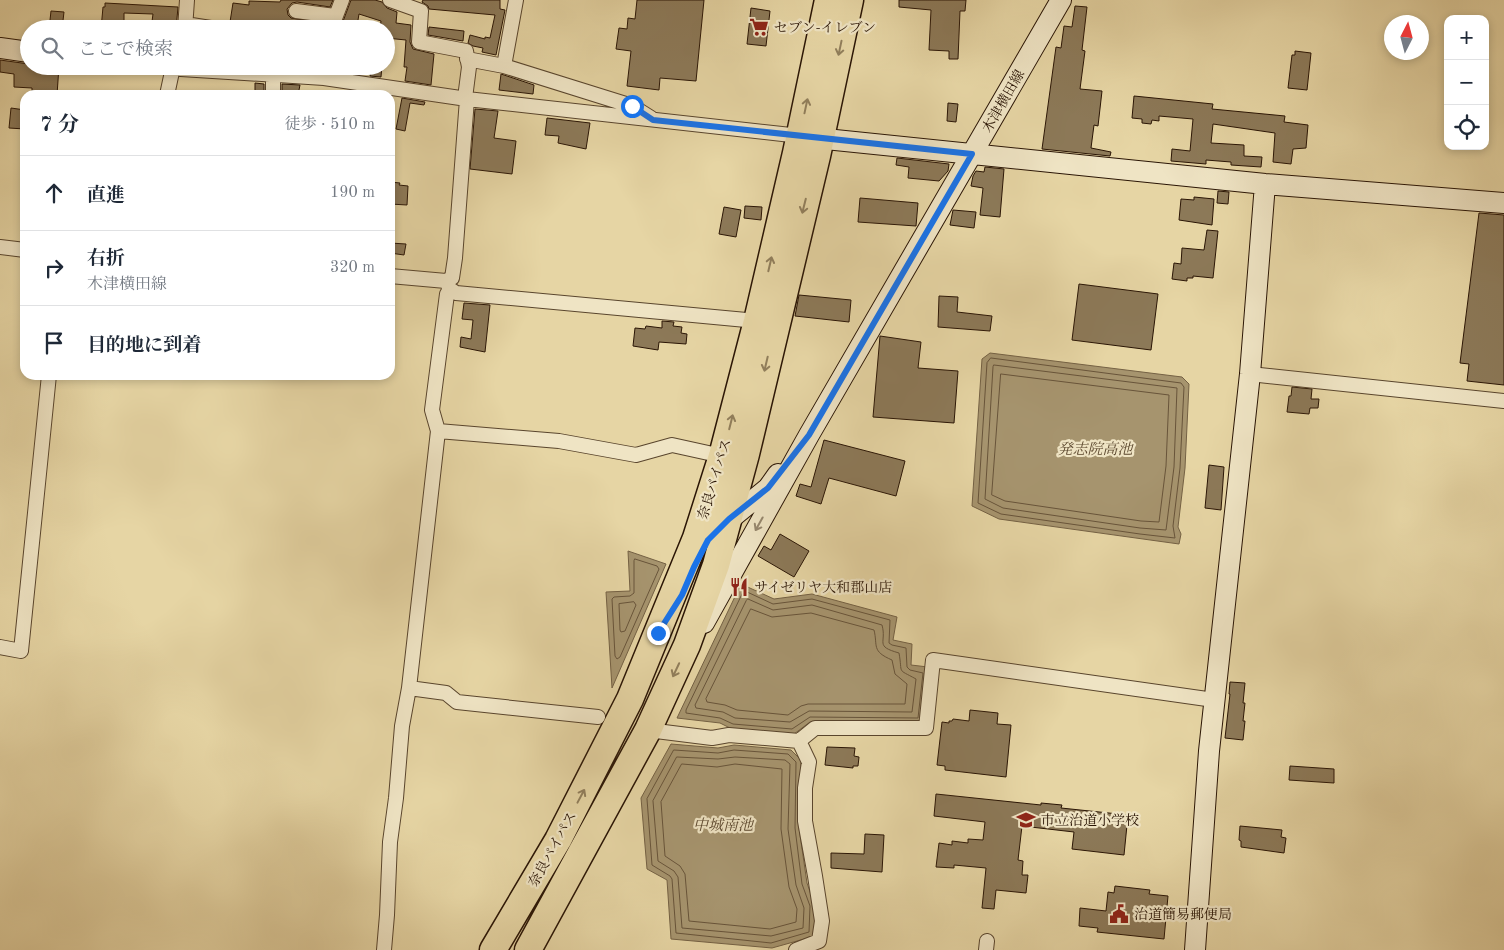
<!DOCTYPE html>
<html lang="ja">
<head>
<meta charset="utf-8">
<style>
  :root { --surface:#fff; --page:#f2f2f3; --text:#1f2937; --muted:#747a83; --line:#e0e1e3 }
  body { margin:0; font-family:"Old Standard TT","Noto Serif JP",serif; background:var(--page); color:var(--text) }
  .controls { position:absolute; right:15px; top:15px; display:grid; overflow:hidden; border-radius:10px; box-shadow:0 2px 8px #0003 }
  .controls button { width:45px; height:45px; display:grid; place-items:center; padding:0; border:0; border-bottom:1px solid var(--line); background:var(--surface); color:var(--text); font:25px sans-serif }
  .compass { position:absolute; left:1384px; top:15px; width:45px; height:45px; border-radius:50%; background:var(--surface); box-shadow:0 2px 8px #0003; rotate:6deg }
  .stop { position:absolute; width:15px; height:15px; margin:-11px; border:4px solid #1a73e8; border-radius:50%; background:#fff }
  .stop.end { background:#1a73e8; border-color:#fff; box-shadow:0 1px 5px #0008 }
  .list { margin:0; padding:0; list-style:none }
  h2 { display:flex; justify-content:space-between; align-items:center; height:65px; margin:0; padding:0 20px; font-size:21px }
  h2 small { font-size:16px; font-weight:400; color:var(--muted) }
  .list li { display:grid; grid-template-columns:32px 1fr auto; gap:15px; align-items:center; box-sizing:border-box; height:75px; padding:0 20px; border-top:1px solid var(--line) }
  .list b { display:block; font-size:19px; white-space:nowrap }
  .list p { margin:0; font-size:16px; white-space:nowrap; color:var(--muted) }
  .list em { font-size:16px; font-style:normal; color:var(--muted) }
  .icon { flex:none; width:28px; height:28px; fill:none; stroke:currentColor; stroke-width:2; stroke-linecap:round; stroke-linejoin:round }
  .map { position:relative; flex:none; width:1504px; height:950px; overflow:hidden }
  .search { position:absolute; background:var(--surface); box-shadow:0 2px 8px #0003; left:20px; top:20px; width:375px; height:55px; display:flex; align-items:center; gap:12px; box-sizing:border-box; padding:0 18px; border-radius:28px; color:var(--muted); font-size:19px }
  .panel { position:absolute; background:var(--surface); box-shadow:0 2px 8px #0003; left:20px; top:90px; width:375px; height:290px; border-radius:15px }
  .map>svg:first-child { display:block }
</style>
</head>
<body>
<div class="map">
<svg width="1504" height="950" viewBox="0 0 1504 950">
  <rect width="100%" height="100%" fill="#e6d5a4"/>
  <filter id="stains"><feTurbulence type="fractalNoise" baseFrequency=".004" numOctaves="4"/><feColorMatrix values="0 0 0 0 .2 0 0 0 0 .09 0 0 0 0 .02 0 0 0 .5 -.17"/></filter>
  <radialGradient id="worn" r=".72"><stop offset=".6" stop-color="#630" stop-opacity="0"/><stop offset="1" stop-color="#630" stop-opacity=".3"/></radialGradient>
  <path fill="#a6946e" stroke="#746144" d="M990,353L1182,377L1189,384L1185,468L1178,527L1181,534L1179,544L999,519L972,506L982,359Z
    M628,551L666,564L612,688L606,592L630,591Z
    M741,584L774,599L812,594L897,617L893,640L912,644L911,665L928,667L920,725L810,722L794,734L732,729L720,723L677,718Z
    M671,744L718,748L734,745L791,750L801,760L799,828L807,883L815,906V936L772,948L671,939L667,880L647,869L641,798Z"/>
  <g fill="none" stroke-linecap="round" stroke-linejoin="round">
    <path stroke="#68543a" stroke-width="1" d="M991,358L1181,383L1184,387L1180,468L1173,526L1175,538L1140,534L1001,514L978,503L987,363Z
      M994,365L1177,388L1174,467L1166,530L1140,528L1003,508L985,499L993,367Z
      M1001,374L1169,395L1166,466L1159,522L1141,521L1005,501L992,495Z
      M635,559L657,566L659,569L620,657L617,659L615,656L612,599L614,597L630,596L634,593V561Z
      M745,591L773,604L812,599L890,620L889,643L892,645L906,648L907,667L910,670L923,673L918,718L810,717L792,729L733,724L720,718L686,713V710L743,592Z
      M748,599L773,610L812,605L882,625C887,643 874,646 899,653C903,675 896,668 916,679L912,712L809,711L790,722L735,718L723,712L696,708L695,705L746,601Z
      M634,602L636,605L625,631L621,632L620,630L619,604Z
      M751,609L772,617L811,613L874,630C878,646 871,651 892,660L895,674L907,684L905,704H808L801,706L788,715L737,710L725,705L707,702L706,699Z
      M674,750L718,753L734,750L788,754L796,762L795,828L802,884L810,906L809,932L771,943L676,933L672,879L670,876L652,865L647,799Z
      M677,757L718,759L735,757L785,760L790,764L788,829L796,885L804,908L803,928L771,936L682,928L678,877L674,871L658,861L653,801Z
      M682,764L717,767L735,764L782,769L781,829L789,887L797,909L796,922L770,929L689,921L685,874L680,866L665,856L661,802Z"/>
  </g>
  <path fill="#8c7958" stroke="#2a1505" d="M281,0H333L330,7L297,2L292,3L287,9L288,15L291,18L323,23L322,29L292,25L270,27L230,22L233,3L249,5V1L280,2Z
    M351,0H375L382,2L387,8L397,12L396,23L411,25L410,42L413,49L434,54L431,85L405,81L407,67H404L406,40L386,38V29H380L381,21L359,14L357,26L342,24Z
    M423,0H500V9L505,10L496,55L482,52L483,48L473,46L468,43L470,35L485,39V37L490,38L495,15L429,9L428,6L422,2Z
    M637,0H704L696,81L660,78L659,90L627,86L631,51L616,49L619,28L627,29L628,18L635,19Z
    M899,0H966L965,11H960L958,59H949V51L929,50L931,10L899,7Z
    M105,3L178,7L176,29H151L153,14L124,13V29H101L103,7H105Z
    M1075,6L1087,7L1082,50L1085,51L1080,89L1102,91L1098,126L1094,125L1091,148L1111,152L1110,156L1042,149L1056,47L1061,48L1064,26L1072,27Z
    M751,8L770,11L766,46L747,44Z
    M51,11L64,12L62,29H49Z
    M429,27L464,31L463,41L428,35Z
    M1295,51L1311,53L1307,90L1288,88L1292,55H1295Z
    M0,60L29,64V66H59L57,95H32V88L14,87V74L0,72Z
    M372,66H382L381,77L370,76Z
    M501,74L534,85L533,94L499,90Z
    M255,83L264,84V93H255Z
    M282,84L300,85L298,95L282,94Z
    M1134,96L1213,104L1212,109L1285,116L1284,122L1308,125L1306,148L1293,149L1291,164L1273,162L1275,133L1213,124L1211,143L1244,145V156L1262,157L1261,167L1231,165V162L1206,160V164L1171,161L1172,149L1190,151L1193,119L1159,116V121L1152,120L1151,124L1142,123V119L1132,118Z
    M402,98L425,102L424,105L410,103L405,131L396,129Z
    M948,103L958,104L956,122L947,121Z
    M11,108L25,110V129L9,128Z
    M475,109L498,111L494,138L516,141L512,174L470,169Z
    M547,118L590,123L586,149L558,143L559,136L545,135Z
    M897,158L949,164L948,171L939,181L908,178L909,167L896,165Z
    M985,167L1004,169L1000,217L980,215L983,188L971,186L973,176L976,171L984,172Z
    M390,182L400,183L399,185L408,186L407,205L390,204Z
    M1218,191L1229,192L1228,204L1217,203Z
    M1194,197L1214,199L1212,225L1179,220L1181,199L1194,200Z
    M860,198L918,203L916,226L858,222Z
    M745,206L762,207L761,220L744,218Z
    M724,207L741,210L736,237L719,234Z
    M953,210L976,212L974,228L950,225Z
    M1479,213L1504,215V385L1467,381L1469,364L1460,363Z
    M1207,230L1218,231L1213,278L1193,276V278H1187V281L1172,279L1174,263L1181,264L1182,248L1204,250Z
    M390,243L406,244L404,255L390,253Z
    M1079,284L1158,294L1151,350L1072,340Z
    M799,295L851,300L849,322L795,316Z
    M939,296L958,297L957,312L992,316L990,331L938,327Z
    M464,303L490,305L485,352L460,347L461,337L471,339L473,320L462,319Z
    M662,321L674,322L673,326L682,327L681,333L687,334L686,344L659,342L658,350L633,346L635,328L645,329L646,326L662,328Z
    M880,336L921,342L918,368L958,371L954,423L873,417Z
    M1292,387L1312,389L1311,399H1319L1318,408H1310L1309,414L1287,412L1289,396H1291Z
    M824,440L905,461L896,496L829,478L821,504L796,496L800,484L811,487Z
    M1209,465L1224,467L1221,510L1205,508Z
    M780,534L809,551L794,577L758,556L764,546L771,550Z
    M1230,682L1245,683L1243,703H1245L1243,721H1245L1243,740L1225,738L1230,694H1229Z
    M970,710L998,713L997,724L1011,725L1006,777L945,770V766L937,765L942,722L949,723V721H952L953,719L969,721Z
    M827,747L855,748L854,756L859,757L858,766H853V768L825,765Z
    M1290,766L1334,769V783L1289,780Z
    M936,794L1041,805V803L1062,805L1061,808L1128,815L1124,855L1072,849L1074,832L1022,826L1018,860L1023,861L1022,875H1028L1026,893L996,890L994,909L982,908L986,868L954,865V868L936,867L939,843L952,845V841L968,843V839L983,840L985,822L934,816Z
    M1240,826L1282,830L1281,837L1286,838L1284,853L1241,847V841L1239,840Z
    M865,834L884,835L882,872L831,868V853L864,854Z
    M1115,886L1150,890L1149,894L1168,896L1164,939L1097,932L1098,928L1079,926L1080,908L1106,911L1108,892L1114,893Z"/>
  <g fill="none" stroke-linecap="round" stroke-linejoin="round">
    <g stroke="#59452d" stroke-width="16">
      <path id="street" d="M390,0L421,11L419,42L466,51L469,67L465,98
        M296,11L335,16
        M185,24L217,29
        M185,29L187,0
        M331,29L342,0
        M467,59L504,66L632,106L651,118
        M162,66L181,69L324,78L467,99L800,136
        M504,66L516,0
        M167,95L173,67
        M273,95V74
        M0,247L25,250
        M390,276L446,281L450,289L456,293L757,321
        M446,281L452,278L455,258L467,99
        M1250,374L1504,401
        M438,431L559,441L636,455L672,445L722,456
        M0,647L21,651L49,375
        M409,688L446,693L457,702L598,717
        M648,730L712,738L729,735L799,741L815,728H926L933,660L1214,700
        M384,950L387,915L390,842L396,798L402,726L409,688L438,431L432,410L447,294L450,289
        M796,950L819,941L822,921L815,876L805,821V788L809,762L799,741
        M986,950L987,941"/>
    </g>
    <g stroke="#2a1505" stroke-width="22">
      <path id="secondary" d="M0,48L29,52
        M806,137L1265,184L1504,203
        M724,524L768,488L778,474
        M704,623L809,435L1061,0
        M1195,950L1209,751L1250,374L1265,184"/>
    </g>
    <g stroke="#2a1505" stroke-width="29">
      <path id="highway" d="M493,950L558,840L630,699L696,538L722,456L757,321L796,153L828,0
        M528,950L648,730L687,645L716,565L746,454L817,156L850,0"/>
    </g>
    <use href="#street" stroke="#efe4c4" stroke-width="14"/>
    <use href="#secondary" stroke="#efe4c4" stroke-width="20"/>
    <use href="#highway" stroke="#e6d5a4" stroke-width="26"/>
  </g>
  <defs><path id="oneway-shaft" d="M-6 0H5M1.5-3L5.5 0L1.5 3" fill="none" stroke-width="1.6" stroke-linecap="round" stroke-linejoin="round" transform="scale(1.25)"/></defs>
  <g stroke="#917f5c">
    <use href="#oneway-shaft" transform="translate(840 48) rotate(102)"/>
    <use href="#oneway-shaft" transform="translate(806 106) rotate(-78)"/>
    <use href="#oneway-shaft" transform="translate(804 206) rotate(104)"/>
    <use href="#oneway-shaft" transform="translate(770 264) rotate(-77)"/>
    <use href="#oneway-shaft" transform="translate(766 364) rotate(103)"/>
    <use href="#oneway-shaft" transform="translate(731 422) rotate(-76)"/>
    <use href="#oneway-shaft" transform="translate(676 670) rotate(115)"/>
    <use href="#oneway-shaft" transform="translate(581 796) rotate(-62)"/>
  </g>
  <use stroke="#96876e" href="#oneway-shaft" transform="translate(759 524) rotate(119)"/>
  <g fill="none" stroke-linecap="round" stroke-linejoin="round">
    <path stroke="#1a73e8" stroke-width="6" d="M632,106L653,120L972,154L809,435L768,488L729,519L708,540L694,567L682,595L658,633"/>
  </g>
  <defs>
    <g id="supermarket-bare" transform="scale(1.5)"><path d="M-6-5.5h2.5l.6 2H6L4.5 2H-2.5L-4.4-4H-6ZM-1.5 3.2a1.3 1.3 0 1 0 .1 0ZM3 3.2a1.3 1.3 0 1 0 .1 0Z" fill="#8f2418" stroke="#efe4c4" stroke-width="2.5" paint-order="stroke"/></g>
    <g id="restaurant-bare" transform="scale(1.5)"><path d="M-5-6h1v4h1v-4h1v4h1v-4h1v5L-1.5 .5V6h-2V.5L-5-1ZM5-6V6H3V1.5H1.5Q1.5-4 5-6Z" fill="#8f2418" stroke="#efe4c4" stroke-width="2.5" paint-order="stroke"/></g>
    <g id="school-bare" transform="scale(1.5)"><path d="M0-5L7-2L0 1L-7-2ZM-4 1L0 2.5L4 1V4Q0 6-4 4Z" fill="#8f2418" stroke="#efe4c4" stroke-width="2.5" paint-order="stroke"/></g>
    <g id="civic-bare" transform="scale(1.5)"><path d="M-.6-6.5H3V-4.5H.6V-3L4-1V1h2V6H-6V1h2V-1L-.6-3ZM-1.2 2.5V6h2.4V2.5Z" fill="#8f2418" stroke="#efe4c4" stroke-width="2.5" paint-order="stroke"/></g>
  </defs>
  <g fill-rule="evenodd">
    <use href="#supermarket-bare" x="759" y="27"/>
    <use href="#restaurant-bare" x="739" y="587"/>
    <use href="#school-bare" x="1026" y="820"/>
    <use href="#civic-bare" x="1119" y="914"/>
  </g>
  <g text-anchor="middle" stroke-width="4.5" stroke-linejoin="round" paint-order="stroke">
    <g font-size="14" fill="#2a1505" stroke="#efe4c4" text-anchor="start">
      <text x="774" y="32">セブン-イレブン</text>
      <text x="754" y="592">サイゼリヤ大和郡山店</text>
      <text x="1041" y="825">市立治道小学校</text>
      <text x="1134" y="919">治道簡易郵便局</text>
    </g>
    <g font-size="14" fill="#2a1505" stroke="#efe4c4">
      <text transform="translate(1003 101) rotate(-60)" y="5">木津横田線</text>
      <text transform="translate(714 479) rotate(-73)" y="5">奈良バイパス</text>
      <text transform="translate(552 849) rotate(-61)" y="5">奈良バイパス</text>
    </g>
    <g font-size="15" font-style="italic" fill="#5c482f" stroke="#efe4c4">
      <text x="1095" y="454">発志院高池</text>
      <text x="723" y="830">中城南池</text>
    </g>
  </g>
  <rect width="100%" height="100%" filter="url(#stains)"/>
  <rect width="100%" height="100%" fill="url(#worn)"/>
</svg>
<div class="controls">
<button>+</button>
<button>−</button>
<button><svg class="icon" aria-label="locate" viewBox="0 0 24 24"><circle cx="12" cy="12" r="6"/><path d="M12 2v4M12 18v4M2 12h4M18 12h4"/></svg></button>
</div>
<svg class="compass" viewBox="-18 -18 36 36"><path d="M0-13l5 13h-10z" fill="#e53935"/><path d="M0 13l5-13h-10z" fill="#747a83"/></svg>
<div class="stop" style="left:632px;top:106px"></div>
<div class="stop end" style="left:658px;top:633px"></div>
<div class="search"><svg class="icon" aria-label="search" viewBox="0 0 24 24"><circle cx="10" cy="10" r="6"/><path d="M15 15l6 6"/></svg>ここで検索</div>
<section class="panel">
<h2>7 分<small>徒歩 · 510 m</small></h2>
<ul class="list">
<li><svg class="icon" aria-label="ahead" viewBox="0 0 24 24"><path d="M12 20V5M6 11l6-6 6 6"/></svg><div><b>直進</b></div><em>190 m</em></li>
<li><svg class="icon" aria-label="right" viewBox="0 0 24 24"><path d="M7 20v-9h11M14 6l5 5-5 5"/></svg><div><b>右折</b><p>木津横田線</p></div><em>320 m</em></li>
<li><svg class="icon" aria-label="arrive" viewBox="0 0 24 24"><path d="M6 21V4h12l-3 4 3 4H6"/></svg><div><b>目的地に到着</b></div></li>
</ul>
</section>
</div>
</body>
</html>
